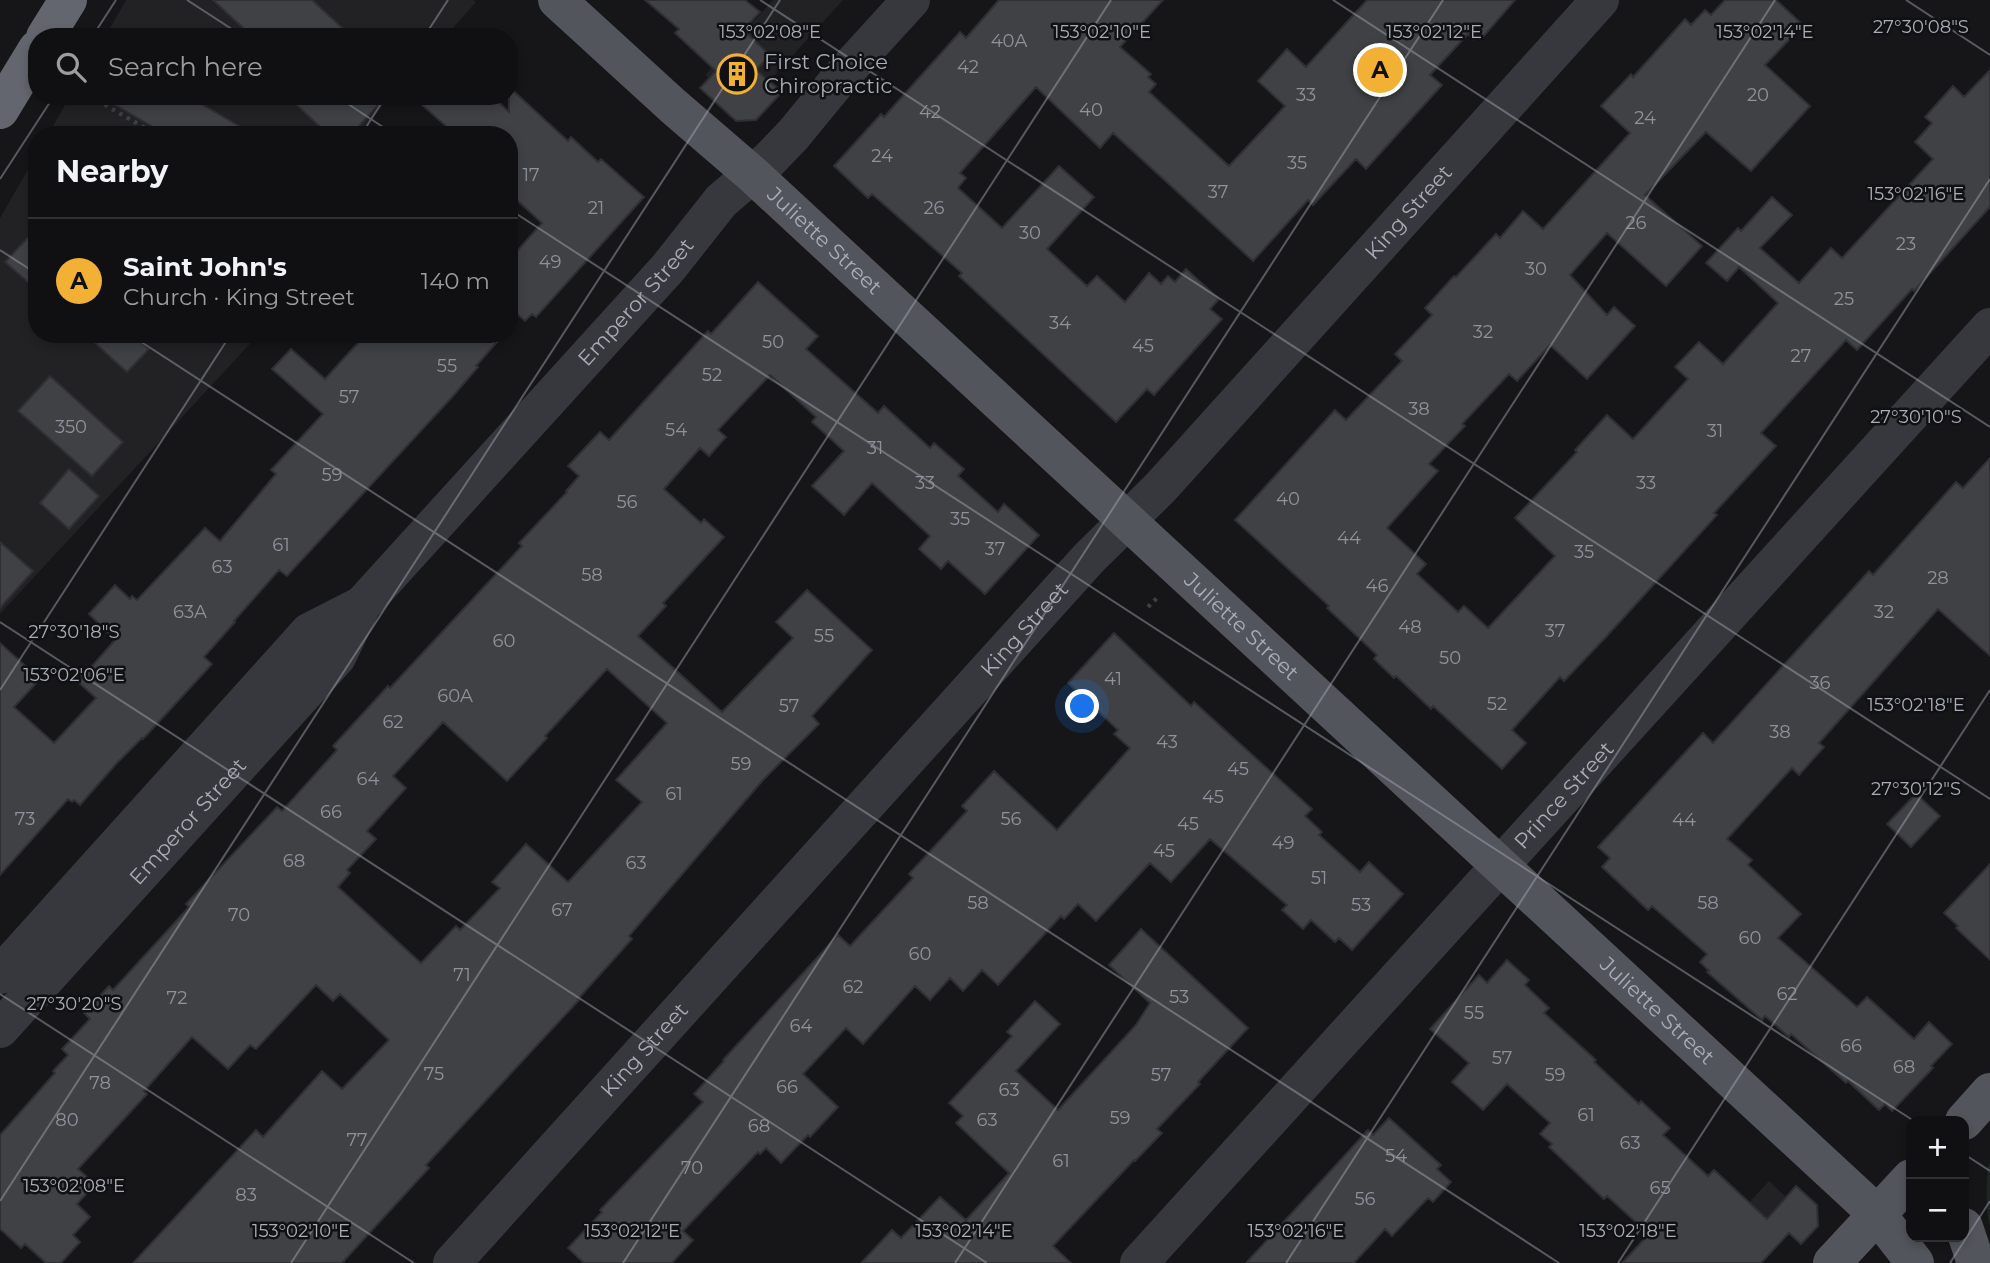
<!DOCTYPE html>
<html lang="en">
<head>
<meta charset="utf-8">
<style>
  :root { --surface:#101012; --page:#19191b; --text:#f1f3f6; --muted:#9c9d9f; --line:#303032; --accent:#f2b134 }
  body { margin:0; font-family:Montserrat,sans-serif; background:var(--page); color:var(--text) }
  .controls { position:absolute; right:21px; bottom:21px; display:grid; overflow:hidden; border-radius:14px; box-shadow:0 4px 10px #0003 }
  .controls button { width:63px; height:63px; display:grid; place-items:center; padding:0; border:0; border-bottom:2px solid var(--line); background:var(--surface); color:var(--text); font:35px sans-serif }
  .you { position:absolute; left:1083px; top:707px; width:24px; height:24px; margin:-18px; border:5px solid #fff; border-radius:50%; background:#1a73e8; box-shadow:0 0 0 10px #1a73e833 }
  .badge { display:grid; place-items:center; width:46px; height:46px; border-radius:50%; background:var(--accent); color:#111; font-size:23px; font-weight:700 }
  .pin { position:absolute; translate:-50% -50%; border:4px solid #fff; box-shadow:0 2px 7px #0006 }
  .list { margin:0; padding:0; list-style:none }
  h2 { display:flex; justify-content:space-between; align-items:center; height:91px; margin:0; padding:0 28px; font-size:30px }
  h2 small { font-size:23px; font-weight:400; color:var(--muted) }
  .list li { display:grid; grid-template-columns:46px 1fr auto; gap:21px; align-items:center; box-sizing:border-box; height:126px; padding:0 28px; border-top:2px solid var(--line) }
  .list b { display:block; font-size:26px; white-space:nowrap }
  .list p { margin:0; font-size:23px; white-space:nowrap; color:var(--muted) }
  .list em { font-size:23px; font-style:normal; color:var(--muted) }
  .icon { flex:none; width:38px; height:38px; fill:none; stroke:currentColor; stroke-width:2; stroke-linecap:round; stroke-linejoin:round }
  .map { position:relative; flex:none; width:1990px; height:1263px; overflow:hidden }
  .search { position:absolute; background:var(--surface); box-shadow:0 4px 10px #0003; left:28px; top:28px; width:490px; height:77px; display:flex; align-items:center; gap:18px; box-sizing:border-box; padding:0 24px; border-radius:28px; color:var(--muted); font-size:26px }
  .panel { position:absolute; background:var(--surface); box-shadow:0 4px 10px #0003; left:28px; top:126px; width:490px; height:217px; border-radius:28px }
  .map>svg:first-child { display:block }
</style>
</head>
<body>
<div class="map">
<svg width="1990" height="1263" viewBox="0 0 1990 1263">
  <rect width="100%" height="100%" fill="#161618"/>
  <path fill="#222225" d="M126,0H473L476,2L445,37H105Z
    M773,0H843L744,109L705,75Z
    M70,96H391L357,135H48Z
    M37,154V334H259L0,614V218Z
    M1769,1181L1805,1215L1697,1258Z"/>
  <path fill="#1e261f" d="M1990,1163V1228C1985,1207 1986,1187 1988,1166Z"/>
  <path fill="#404145" stroke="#303034" stroke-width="2" fill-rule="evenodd" d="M213,0H312L352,37H253Z
    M645,0H745L760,12L743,30L770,55L756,70L782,92L756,120L736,121L700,88L716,71L675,33L679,29Z
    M999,0H1163L1120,47L1151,74L1148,77L1156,84L1149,92L1229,166L1285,106L1258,81L1287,49L1306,67L1367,0H1515L1483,37L1479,34L1474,40L1468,34L1430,75L1442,85L1366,169L1356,159L1313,205L1308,200L1253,261L1113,133L1100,148L1036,87L960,173L966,178L958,188L1002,228L1059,166L1094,197L1047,249L1087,286L1097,276L1125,302L1149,273L1161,284L1168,276L1175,282L1186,269L1219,299L1210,309L1222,319L1154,395L1147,389L1116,422L959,276L962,273L872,194L868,198L834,166L881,114L884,117L960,32L966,38Z
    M1725,0H1776L1803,25L1765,65L1810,106L1751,171L1706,132L1645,195L1702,246L1666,286L1607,233L1570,275L1607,315L1614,307L1635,326L1587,379L1550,345L1517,381L1509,374L1462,424L1465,426L1429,464L1438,471L1387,528L1426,564L1417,574L1458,612L1464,606L1488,628L1555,556L1515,518L1577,452L1575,450L1607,415L1633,439L1688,379L1675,367L1699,342L1723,364L1778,303L1739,267L1727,281L1706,263L1738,228L1741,231L1772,197L1792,215L1760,248L1799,283L1831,248L1842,258L1933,159L1915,142L1932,123L1925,117L1953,86L1964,97L1990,70V207L1914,291L1912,289L1857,350L1846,340L1761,433L1776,446L1714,513L1717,515L1606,637L1564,681L1560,677L1512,730L1526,743L1502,769L1433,706L1431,709L1396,676L1394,678L1374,659L1377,655L1327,608L1329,606L1235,520L1335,410L1346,420L1402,361L1395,354L1432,315L1425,308L1454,276L1456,277L1496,234L1500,238L1523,211L1543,229L1630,133L1601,106L1631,74L1633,77L1685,19L1691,25L1705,10L1711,15Z
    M509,87L568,141L571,137L598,162L601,159L644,197L536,317L532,314L525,321L509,307V260L542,223L509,193V135H456L412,96H492L509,112Z
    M100,96H188L254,135H167Z
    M287,96H386L351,135H329Z
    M37,228V290L5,262Z
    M758,282L818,336L806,349L878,413L884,406L930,448L934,443L964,469L958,476L998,512L1004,504L1039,535L985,594L948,561L941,569L919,549L930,536L872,483L844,515L812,486L844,451L812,422L816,417L770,375L718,430L726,437L709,456L700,448L664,489L701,523L704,519L724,537L663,603L666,606L638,636L722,712L793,638L776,622L807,590L872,650L812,716L819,724L763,780L629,936L632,939L578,999L579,1000L426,1165L429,1168L342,1263H133L256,1130L263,1137L322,1071L342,1089L389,1040L340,994L333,1001L316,985L256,1049L250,1045L228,1069L192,1037L144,1091L147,1094L78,1169L95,1184L77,1204L90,1217L73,1235L80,1242L61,1263H46L25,1244L21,1248L0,1229V1135L55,1073L53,1071L68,1055L62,1049L90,1019L84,1013L109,986L113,990L189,907L186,904L277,807L282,811L337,750L333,746L388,686L390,688L522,546L519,543L567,492L566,491L579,476L568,466L600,432L609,440L708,331L711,334ZM607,669L667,723L616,780L642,802L568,882L526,844L492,882L500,888L460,930L456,926L421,963L338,887L350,873L347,870L376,839L367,831L406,788L393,776L443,722L507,781L547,738L545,736Z
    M85,334H131L149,349L127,372Z
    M366,334H504L476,366L478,367L453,396L287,576L279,570L234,621L235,622L204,657L212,664L143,739L142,738L116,764L80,805L74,800L72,802L68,799L0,875V643L40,679L14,707L54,743L96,698L78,682L115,640L89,614L115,585L130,599L132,596L137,600L205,528L220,541L276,474L271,470L321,416L323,414L272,369L291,349L325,379Z
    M50,376L123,442L92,476L18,411Z
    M1990,458V656L1938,609L1819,743L1824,747L1799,775L1792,768L1727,839L1752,860L1748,865L1801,914L1778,938L1857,1007L1867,997L1914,1039L1929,1022L1952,1044L1931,1066L1933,1068L1892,1111L1885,1104L1879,1110L1848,1081L1846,1083L1791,1034L1789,1037L1765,1016L1762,1020L1707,972L1709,971L1700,962L1707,954L1652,906L1648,910L1602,867L1610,858L1598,847L1703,733L1713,743L1869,571L1873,575L1956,482L1963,488Z
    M69,469L99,496L69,529L40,503Z
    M0,542L33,571L0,608Z
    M1114,633L1191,706L1194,702L1312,809L1305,816L1322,832L1319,835L1360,872L1369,862L1403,894L1352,950L1339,938L1335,942L1311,920L1303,929L1282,910L1287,905L1210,839L1171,882L1150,863L1096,921L1078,904L1064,919L1061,916L998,985L982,970L963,991L950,978L930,1000L915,986L863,1044L846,1028L803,1074L838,1107L810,1137L808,1135L781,1163L766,1148L760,1154L758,1152L683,1231L693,1240L672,1263H584L568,1248L602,1212L600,1210L703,1102L694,1094L724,1061L723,1060L838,935L850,946L913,878L909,874L967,811L962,806L994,771L1057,830L1130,748L1114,734L1118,730L1068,683Z
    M1916,794L1940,816L1911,847L1887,824Z
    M1990,864V960L1956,928L1958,926L1944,913Z
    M1141,929L1248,1028L1198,1082L1200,1084L1157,1129L1162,1133L1135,1161L1134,1160L1053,1246L1071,1263H861L892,1230L901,1238L940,1197L966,1220L1009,1173L956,1123L963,1116L949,1103L1012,1036L1007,1032L1035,1001L1060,1024L1016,1071L1058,1110L1136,1025L1150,1003L1109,965Z
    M1507,960L1529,980L1525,985L1549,1008L1544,1013L1596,1060L1594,1062L1639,1104L1641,1101L1670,1128L1663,1135L1708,1176L1714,1170L1767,1219L1796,1186L1817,1205L1818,1226L1801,1244L1789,1233L1761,1263H1622L1649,1234L1607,1196L1604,1199L1549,1147L1552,1144L1540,1134L1550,1123L1507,1084L1483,1110L1452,1082L1469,1063L1430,1029L1479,975L1487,983Z
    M1389,1118L1441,1165L1437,1169L1451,1182L1433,1202L1428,1198L1392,1236L1385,1229L1354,1263H1246L1368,1130L1373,1135Z"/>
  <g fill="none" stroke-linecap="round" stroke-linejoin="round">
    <path stroke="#3d3f44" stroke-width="4.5" stroke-dasharray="3.5 5" stroke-linecap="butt" d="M90,96L157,135
      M1148,607L1157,598"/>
    <g stroke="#37383d" stroke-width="38">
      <path d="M0,975L309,632L362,605"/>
      <path id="s1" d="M0,1029L337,657L362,605L668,268L721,201L769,160L793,135L839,79L911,0"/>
      <path id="s2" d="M452,1263L1089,558L1160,488L1600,0"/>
      <path id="s3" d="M1139,1263L1990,327"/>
    </g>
    <g stroke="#53555c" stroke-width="38">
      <path id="s4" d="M557,0L673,106L752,174L1877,1214L1915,1263"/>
      <path d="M1964,1121L1990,1092"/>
      <path d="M1964,1227L1976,1263"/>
      <path d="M1832,1263L1911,1178"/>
    </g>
    <path stroke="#63666e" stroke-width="38" d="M45,37L68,0
      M0,110L37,49"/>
  </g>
  <path fill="none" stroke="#a8adb8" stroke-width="2" stroke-opacity="0.45" d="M187,0L244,37M760,0L1990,799M1333,0L1990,427M1906,0L1990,55M92,37L116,0M424,37L448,0M336,96L395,135M361,135L386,96M0,179L54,96M509,209L1914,1121M0,250L37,274M129,334L1559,1263M0,622L987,1263M0,690L231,334M0,994L414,1263M1964,1154L1990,1171M0,1201L780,0M291,1263L1111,0M623,1263L1443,0M955,1263L1775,0M1286,1263L1990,179M1618,1263L1990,690M1950,1263L1990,1201"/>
  <defs>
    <g id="building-ring" transform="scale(2.0125)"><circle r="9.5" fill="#111113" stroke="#f2b134" stroke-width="1.5"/><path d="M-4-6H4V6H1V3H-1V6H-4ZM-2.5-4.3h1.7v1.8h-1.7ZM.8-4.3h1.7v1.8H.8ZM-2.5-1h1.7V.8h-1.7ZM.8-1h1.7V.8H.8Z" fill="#f2b134"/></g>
  </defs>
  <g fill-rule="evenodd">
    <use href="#building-ring" x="737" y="74"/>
  </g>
  <g text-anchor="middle" stroke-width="5" stroke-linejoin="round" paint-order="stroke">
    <g font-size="18" fill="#8e929b">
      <text x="1009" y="47">40A</text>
      <text x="968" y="73">42</text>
      <text x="1306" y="101">33</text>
      <text x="1758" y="101">20</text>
      <text x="1091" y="116">40</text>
      <text x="930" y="118">42</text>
      <text x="1645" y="124">24</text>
      <text x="882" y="162">24</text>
      <text x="1297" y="169">35</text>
      <text x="531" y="181">17</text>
      <text x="1218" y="198">37</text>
      <text x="596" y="214">21</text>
      <text x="934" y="214">26</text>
      <text x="1636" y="229">26</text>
      <text x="1030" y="239">30</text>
      <text x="1906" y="250">23</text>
      <text x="550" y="268">49</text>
      <text x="1536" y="275">30</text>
      <text x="1844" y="305">25</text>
      <text x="1060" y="329">34</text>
      <text x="1483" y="338">32</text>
      <text x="773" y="348">50</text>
      <text x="1143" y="352">45</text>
      <text x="1801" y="362">27</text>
      <text x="447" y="372">55</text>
      <text x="712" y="381">52</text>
      <text x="349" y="403">57</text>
      <text x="1419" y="415">38</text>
      <text x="71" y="433">350</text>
      <text x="676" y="436">54</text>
      <text x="1715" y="437">31</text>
      <text x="875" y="454">31</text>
      <text x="332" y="481">59</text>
      <text x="925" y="489">33</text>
      <text x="1646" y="489">33</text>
      <text x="1288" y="505">40</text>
      <text x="627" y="508">56</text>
      <text x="960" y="525">35</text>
      <text x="1349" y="544">44</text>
      <text x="281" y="551">61</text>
      <text x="995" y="555">37</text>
      <text x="1584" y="558">35</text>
      <text x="222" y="573">63</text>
      <text x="592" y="581">58</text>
      <text x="1938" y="584">28</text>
      <text x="1377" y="592">46</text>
      <text x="190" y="618">63A</text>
      <text x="1884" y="618">32</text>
      <text x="1410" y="633">48</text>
      <text x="1555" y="637">37</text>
      <text x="824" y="642">55</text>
      <text x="504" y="647">60</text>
      <text x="1450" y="664">50</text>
      <text x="1113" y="685">41</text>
      <text x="1820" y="689">36</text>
      <text x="455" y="702">60A</text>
      <text x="1497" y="710">52</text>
      <text x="789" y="712">57</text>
      <text x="393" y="728">62</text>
      <text x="1780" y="738">38</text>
      <text x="1167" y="748">43</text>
      <text x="741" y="770">59</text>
      <text x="1238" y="775">45</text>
      <text x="368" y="785">64</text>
      <text x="674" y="800">61</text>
      <text x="1213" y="803">45</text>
      <text x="331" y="818">66</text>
      <text x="25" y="825">73</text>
      <text x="1011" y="825">56</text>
      <text x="1684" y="826">44</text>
      <text x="1188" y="830">45</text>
      <text x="1283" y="849">49</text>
      <text x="1164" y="857">45</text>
      <text x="294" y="867">68</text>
      <text x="636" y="869">63</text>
      <text x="1319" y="884">51</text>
      <text x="978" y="909">58</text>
      <text x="1708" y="909">58</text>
      <text x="1361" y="911">53</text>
      <text x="562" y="916">67</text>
      <text x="239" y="921">70</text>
      <text x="1750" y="944">60</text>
      <text x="920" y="960">60</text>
      <text x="462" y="981">71</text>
      <text x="853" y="993">62</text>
      <text x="1787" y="1000">62</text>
      <text x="1179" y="1003">53</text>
      <text x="177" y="1004">72</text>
      <text x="1474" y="1019">55</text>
      <text x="801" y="1032">64</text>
      <text x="1851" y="1052">66</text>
      <text x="1502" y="1064">57</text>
      <text x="1904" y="1073">68</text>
      <text x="434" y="1080">75</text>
      <text x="1161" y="1081">57</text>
      <text x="1555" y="1081">59</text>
      <text x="100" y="1089">78</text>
      <text x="787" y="1093">66</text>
      <text x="1009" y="1096">63</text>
      <text x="1586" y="1121">61</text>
      <text x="1120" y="1124">59</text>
      <text x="67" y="1126">80</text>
      <text x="987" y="1126">63</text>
      <text x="759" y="1132">68</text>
      <text x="357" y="1146">77</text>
      <text x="1630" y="1149">63</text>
      <text x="1396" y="1162">54</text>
      <text x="1061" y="1167">61</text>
      <text x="692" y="1174">70</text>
      <text x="1660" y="1194">65</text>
      <text x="246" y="1201">83</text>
      <text x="1365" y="1205">56</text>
    </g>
    <g font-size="21" fill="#a8adb8" stroke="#111113" text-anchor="start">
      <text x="764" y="69">First Choice<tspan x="764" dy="24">Chiropractic</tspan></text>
    </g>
    <g font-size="21" fill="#a8adb8" stroke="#111113">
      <text dy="7" stroke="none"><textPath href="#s2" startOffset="1421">King Street</textPath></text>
      <text dy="7" stroke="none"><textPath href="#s4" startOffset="360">Juliette Street</textPath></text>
      <text dy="7" stroke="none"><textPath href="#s1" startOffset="968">Emperor Street</textPath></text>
      <text dy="7" stroke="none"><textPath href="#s4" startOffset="928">Juliette Street</textPath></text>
      <text dy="7" stroke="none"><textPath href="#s2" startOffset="854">King Street</textPath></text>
      <text dy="7" stroke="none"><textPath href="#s3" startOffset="632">Prince Street</textPath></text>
      <text dy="7" stroke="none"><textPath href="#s1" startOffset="280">Emperor Street</textPath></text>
      <text dy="7" stroke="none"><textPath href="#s4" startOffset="1494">Juliette Street</textPath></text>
      <text dy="7" stroke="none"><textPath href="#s2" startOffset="287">King Street</textPath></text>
    </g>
  </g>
  <g font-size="18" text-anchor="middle" fill="#a8adb8" stroke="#111113" stroke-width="5" stroke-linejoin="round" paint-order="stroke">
    <text x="1921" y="33">27°30'08"S</text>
    <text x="770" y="38">153°02'08"E</text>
    <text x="1102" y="38">153°02'10"E</text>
    <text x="1434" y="38">153°02'12"E</text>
    <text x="1765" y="38">153°02'14"E</text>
    <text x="1916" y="200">153°02'16"E</text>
    <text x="1916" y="423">27°30'10"S</text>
    <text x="74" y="638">27°30'18"S</text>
    <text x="74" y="681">153°02'06"E</text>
    <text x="1916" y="711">153°02'18"E</text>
    <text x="1916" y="795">27°30'12"S</text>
    <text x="74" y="1010">27°30'20"S</text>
    <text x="74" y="1192">153°02'08"E</text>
    <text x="301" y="1237">153°02'10"E</text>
    <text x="632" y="1237">153°02'12"E</text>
    <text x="964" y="1237">153°02'14"E</text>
    <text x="1296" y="1237">153°02'16"E</text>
    <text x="1628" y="1237">153°02'18"E</text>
  </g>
</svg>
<div class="controls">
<button>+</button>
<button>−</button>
</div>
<div class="you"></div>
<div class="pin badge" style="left:1380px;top:70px">A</div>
<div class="search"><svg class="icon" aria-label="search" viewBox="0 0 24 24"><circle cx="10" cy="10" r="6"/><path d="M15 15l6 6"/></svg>Search here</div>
<section class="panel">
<h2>Nearby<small></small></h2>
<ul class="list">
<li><span class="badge">A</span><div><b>Saint John's</b><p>Church · King Street</p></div><em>140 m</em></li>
</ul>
</section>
</div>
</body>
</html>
